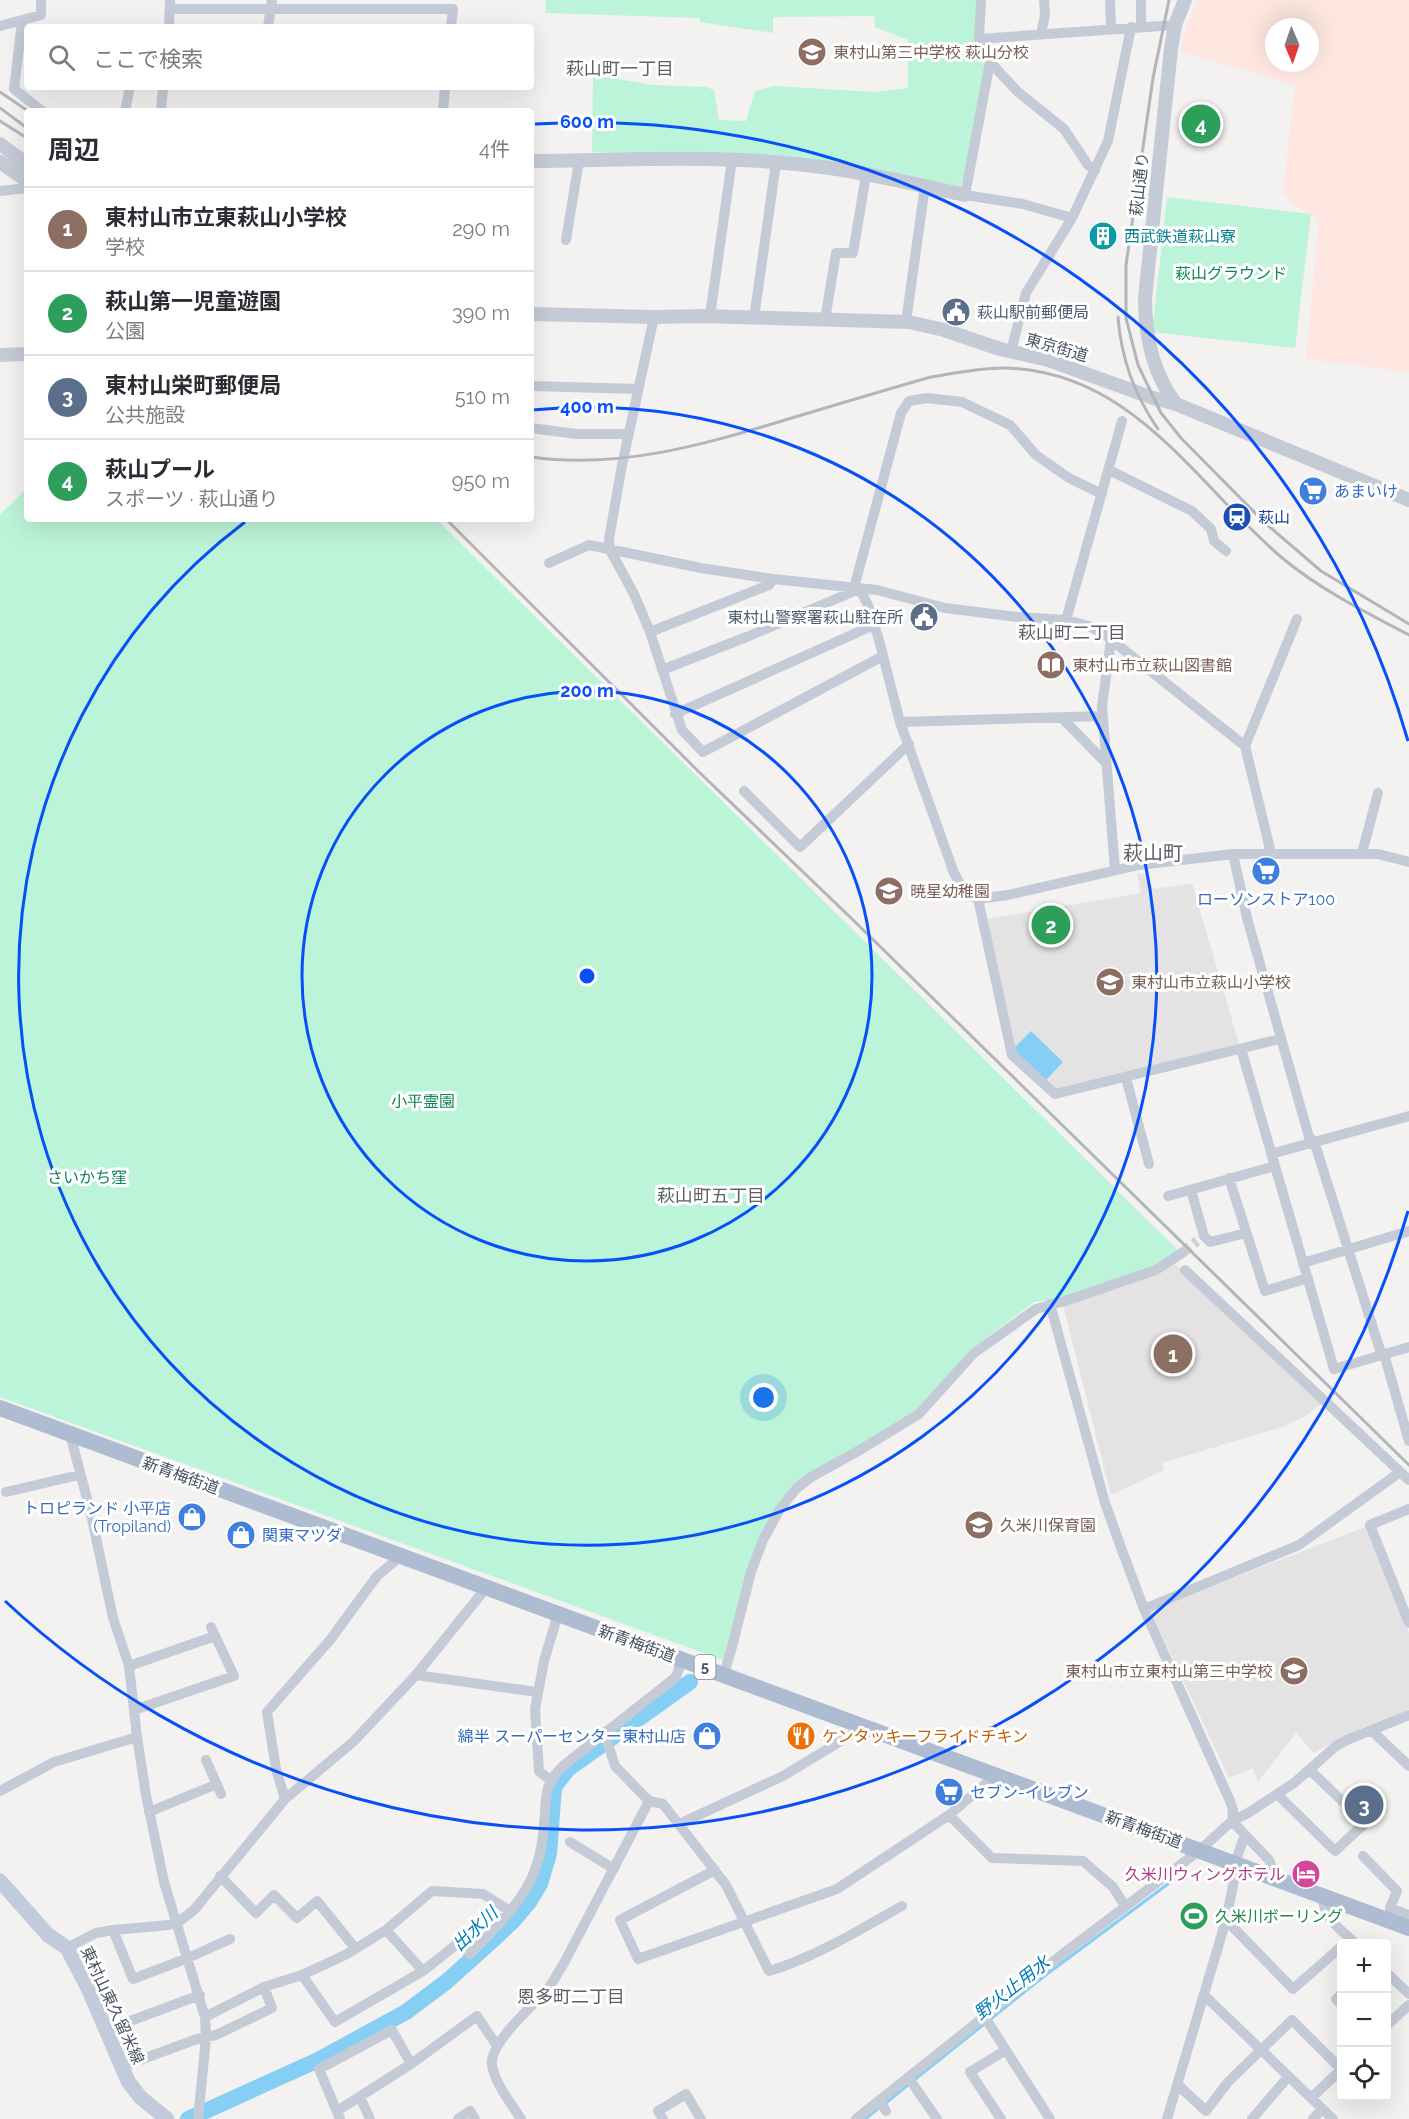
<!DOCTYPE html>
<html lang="ja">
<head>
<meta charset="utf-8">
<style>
  :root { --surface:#fff; --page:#f7f7f7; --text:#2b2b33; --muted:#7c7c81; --line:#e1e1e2; --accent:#0750f8 }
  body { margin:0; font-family:Raleway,"Noto Sans JP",sans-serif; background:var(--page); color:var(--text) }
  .controls { position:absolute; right:18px; bottom:18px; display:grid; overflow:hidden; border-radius:6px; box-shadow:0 6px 24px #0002 }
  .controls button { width:54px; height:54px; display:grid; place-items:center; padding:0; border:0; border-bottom:2px solid var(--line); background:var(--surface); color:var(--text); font:30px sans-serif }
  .compass { position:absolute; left:1265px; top:18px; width:54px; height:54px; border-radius:50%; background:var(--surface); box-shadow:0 6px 24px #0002; rotate:178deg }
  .you { position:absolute; left:764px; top:1398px; width:21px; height:21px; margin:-15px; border:4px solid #fff; border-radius:50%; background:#1a73e8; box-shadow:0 0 0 9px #1a73e833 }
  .badge { display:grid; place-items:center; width:39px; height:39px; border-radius:50%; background:var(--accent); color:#fff; font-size:20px; font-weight:700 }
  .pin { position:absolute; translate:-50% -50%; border:3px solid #fff; box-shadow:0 2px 6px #0006 }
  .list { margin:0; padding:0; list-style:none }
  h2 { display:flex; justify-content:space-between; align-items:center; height:78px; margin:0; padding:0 24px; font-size:26px }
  h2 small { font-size:20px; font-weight:400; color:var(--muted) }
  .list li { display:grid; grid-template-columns:39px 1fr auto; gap:18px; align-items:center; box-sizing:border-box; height:84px; padding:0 24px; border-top:2px solid var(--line) }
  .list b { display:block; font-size:22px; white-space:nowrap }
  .list p { margin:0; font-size:20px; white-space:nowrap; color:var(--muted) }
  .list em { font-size:20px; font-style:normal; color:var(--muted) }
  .icon { flex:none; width:33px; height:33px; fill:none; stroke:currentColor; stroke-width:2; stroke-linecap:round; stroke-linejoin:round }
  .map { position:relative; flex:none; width:1409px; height:2119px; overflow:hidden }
  .search { position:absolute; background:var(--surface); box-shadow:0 6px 24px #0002; left:24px; top:24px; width:510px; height:66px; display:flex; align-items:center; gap:15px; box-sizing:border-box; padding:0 21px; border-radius:6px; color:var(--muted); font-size:22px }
  .panel { position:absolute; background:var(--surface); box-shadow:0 6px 24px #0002; left:24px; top:108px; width:510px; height:414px; border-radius:6px }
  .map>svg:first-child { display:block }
</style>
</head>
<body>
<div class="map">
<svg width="1409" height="2119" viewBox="0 0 1409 2119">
  <rect width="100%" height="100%" fill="#f4f1f1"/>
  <path fill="#e5e2e3" d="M1148,873L1153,889L1192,883L1239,1044L1055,1091L1015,1054L987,919L1141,893L1137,874Z
    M1173,1262L1322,1403L1304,1417L1285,1426L1162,1463L1164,1470L1111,1495L1063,1305Z
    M1368,1526L1409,1633V1709L1351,1732L1314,1753L1296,1733L1258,1782L1253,1768L1229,1778L1150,1610Z"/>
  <path fill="#fee7e1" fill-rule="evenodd" d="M1198,0H1409V372L1306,359L1319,219L1294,206L1283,192L1295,85L1181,52L1183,35ZM1274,27H1310V63H1274Z"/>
  <path fill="#bcf4d9" d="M546,0H977L975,53L987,67L961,187L803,158L592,152L593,75L654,85L706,87L714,90L719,120L746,121L755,91L774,86L875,92L908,88V40L875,27L874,16L773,17V33L700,22V18L545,13Z
    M1167,197L1311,214L1295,348L1152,332Z
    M27,488V519H436L1179,1251L1154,1268L1060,1298L1034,1302L970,1350L916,1413L875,1438L779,1505L723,1660L0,1397V515Z"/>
  <path fill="#85cff5" d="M1031,1031L1063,1062L1046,1080L1013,1049Z"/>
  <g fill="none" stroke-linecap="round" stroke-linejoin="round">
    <path stroke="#85cff5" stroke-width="3" d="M914,2080L1047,1974L1176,1878
      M886,2103L909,2084
      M865,2119L880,2107"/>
    <path stroke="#85cff5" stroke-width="16" d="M188,2119L318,2060L406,2012L446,1982L494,1939L513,1921L529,1902L540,1884L549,1854L554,1787L568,1769L690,1682"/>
    <path stroke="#d1d1d4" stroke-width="10" stroke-dasharray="10 5" stroke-linecap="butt" d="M1182,1253L1197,1241"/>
    <path stroke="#c4cbd7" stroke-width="10" d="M981,0L979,39L981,49L990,62L965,195L1023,204L1072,218
      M1110,0L1111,28
      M170,9H453L451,27
      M22,22L14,89L42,111
      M0,26L41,15V0
      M1141,26V0
      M169,27L170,0
      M268,27L272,0
      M1041,34L1045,15L1044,0
      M979,39L1175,25
      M990,62L1018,92L1064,129L1088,165L1095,170
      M125,111L130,87
      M161,111L163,87
      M443,111L445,87
      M0,191L27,188
      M566,240L579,161
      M710,316L732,160
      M654,317L622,465L609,539L610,550L634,594L650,632L682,730L703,752L883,656
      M754,318L776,163
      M825,320L836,253H853L866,175
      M906,322L925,186
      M1011,351L1026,293L1072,218L1108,141L1131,27
      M531,386L638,389
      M531,428L576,434H629
      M1109,470L1192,511L1211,529L1214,541L1226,551
      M549,563L589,545L701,568L773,579L877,590L945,608L1017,617L1066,620L1089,626L1104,634L1245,746L1271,853
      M854,588L901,413L909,401L927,398L962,402L1010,425L1036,455L1069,478L1102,494
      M859,588L868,605L879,640L900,722L954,873L965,892L978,899L1008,895L1139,865L1233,854H1378L1409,862
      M1066,620L1122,421
      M650,632L769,585L773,579
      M1111,640L1102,706L1115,870
      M662,670L749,636L859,589
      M675,714L874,625
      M1062,718L1106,763
      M900,722L1102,716
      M1245,746L1297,619
      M744,791L800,847L909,744
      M1362,853L1378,793
      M1233,854L1247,918L1309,1137L1314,1141L1380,1350L1384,1354L1409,1441
      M978,899L1012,1055L1055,1094L1280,1039
      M1241,1049L1334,1369L1409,1347
      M1126,1078L1149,1164
      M1271,1154L1409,1116
      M1229,1178L1265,1291L1308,1278
      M1191,1190L1204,1236L1210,1242L1246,1233
      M1168,1196L1275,1166
      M1303,1263L1409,1231
      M1185,1270L1409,1480
      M1050,1304L1105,1503L1123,1553L1144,1609L1230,1801L1233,1810L1232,1821L1269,1860L1276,1878
      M70,1434L91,1514L113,1618L129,1666L137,1737L146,1795L164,1882L205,2017L206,2038L198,2119
      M6,1492L79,1475
      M1409,1509L1370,1525L1409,1623
      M1144,1609L1299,1545L1400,1472
      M129,1666L215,1636
      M724,1674L732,1647L751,1572L763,1540L780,1509L796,1489L811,1477L860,1450L919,1414L974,1353L1036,1309L1065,1301L1156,1270L1182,1253
      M416,1675L537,1692
      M134,1710L234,1676L211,1627
      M1371,1730L1409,1766
      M604,1732L615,1766L649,1801L663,1804L726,1885L769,1971C816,1957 859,1930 902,1906
      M206,1760L221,1794
      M550,1780L539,1771L535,1709L544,1661L558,1614
      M0,1791L54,1762L137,1737
      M1277,1794L1335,1851L1365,1823L1310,1770
      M285,1799L276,1769L267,1712L330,1640L377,1576L401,1556
      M149,1812L217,1784
      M949,1815L992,1858L1083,1861L1113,1887L1125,1906
      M679,1824L783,1776L864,1727
      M570,1842L614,1869
      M1363,1856L1397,1891L1390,1908L1409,1915
      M1234,1865L1245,1835
      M715,1870L620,1920L638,1959L837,1889L949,1815L996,1775
      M220,1876L256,1913L274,1895L297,1918L317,1901L355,1948
      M1322,1896C1325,1921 1339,1927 1356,1944
      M1226,1920L1293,1989L1342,1946
      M113,1930L133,1979L188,1958L230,1939
      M67,1948L96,1933L113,1930L169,1925L177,1923L194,1910L285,1799L353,1742L416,1675L486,1588
      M423,1971L457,1944L470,1954C494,1929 523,1903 535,1870C540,1856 543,1840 544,1825C547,1798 542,1786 563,1766L676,1677L682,1660
      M1386,1972L1409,1994
      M302,1975L335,2022L423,1971L386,1930
      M1342,1994L1336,1999L1342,2005
      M1204,1995L1333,2119
      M984,2016L1050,2119
      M205,2017L264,1987L302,1975L347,1954L386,1930L432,1891L483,1894L510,1911
      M1386,2026L1409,2005
      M106,2030L200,1995
      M121,2067L197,2039L216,2035L272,2008L264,1987
      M908,2077L937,2119
      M1178,2085L1206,2111L1228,2082L1292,2020L1341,2069
      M360,2097L370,2119
      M1311,2098L1342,2069
      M880,2101L886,2111
      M337,2111L411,2064L477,2016L497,2046
      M340,2119L319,2069L392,2030L411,2064
      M458,2119L470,2111L475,2119
      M521,2119C511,2103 495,2084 492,2065C489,2043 532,2007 546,1991C553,1983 558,1972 564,1963L649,1801
      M663,2119L658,2111L686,2094L701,2119
      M856,2119L1068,1950L1200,1850L1232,1821L1248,1813L1294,1783L1336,1746L1349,1739L1409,1715
      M1001,2119L970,2072L1006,2050
      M1167,2119L1226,1920L1237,1866
      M1252,2119L1288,2077
      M1313,2119L1322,2109"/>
    <path stroke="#c4cbd7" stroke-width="14" d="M0,144L27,164
      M531,161C628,160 726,154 822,167C870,173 918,185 965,195
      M0,162L27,181
      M531,314L654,317L702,316L909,322L944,330L1000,349L1048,360L1153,398L1176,404L1409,500
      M0,355L27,354
      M1176,404C1153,374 1145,335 1145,298L1171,49L1175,25L1185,0"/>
    <path stroke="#c2cbdb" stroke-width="15" d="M0,1881L48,1935L67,1948L88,1988L128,2081L140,2097L167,2119"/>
    <path stroke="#aebcd2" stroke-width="16" d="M0,1408L1409,1928"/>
    <path stroke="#b3b5bc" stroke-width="3" d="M1169,0L1153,78L1126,265V318L1138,365L1161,413L1181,438L1265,523L1321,571L1409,624
      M0,92L28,111
      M0,108L27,128
      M0,121L27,138
      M1118,317C1121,358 1135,396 1158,429
      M531,457C619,469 698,446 782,421C832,406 881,391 931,377C955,373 979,368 1003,368C1132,370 1194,482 1281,557C1319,589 1365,612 1409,635
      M446,519L698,771L850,917L1409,1465"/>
  </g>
  <g fill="none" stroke="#0750f8" stroke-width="3">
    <circle cx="587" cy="976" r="285"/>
    <path d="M532 410A569 569 0 1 1 245 522"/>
    <path d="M1408 1211A854 854 0 0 1 5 1601M535 124A854 854 0 0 1 1408 741"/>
  </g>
  <defs>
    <g id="school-disc" transform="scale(1.5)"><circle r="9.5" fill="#8d6e63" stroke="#fff"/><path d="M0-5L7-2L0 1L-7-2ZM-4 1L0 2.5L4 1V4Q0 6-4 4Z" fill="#fff"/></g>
    <g id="building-disc" transform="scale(1.5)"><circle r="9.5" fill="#0f9aa8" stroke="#fff"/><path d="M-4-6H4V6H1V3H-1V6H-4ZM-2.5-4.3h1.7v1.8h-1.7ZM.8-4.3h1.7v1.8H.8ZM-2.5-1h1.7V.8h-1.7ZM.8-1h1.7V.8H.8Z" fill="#fff"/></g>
    <g id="civic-disc" transform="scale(1.5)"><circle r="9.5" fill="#5c6f8a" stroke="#fff"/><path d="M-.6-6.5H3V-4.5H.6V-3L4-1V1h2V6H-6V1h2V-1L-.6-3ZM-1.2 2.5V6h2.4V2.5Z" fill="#fff"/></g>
    <g id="supermarket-disc" transform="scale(1.5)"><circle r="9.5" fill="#3f7fe0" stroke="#fff"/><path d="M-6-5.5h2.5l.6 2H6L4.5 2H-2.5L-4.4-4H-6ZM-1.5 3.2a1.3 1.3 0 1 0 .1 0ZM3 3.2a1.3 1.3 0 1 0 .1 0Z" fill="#fff"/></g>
    <g id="station-disc" transform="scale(1.5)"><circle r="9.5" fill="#1a4fb4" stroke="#fff"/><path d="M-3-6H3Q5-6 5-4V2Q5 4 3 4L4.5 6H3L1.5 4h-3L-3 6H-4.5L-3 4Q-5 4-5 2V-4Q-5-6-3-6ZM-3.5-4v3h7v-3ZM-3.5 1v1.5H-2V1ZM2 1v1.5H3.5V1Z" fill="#fff"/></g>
    <g id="library-disc" transform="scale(1.5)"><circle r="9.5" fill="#8d6e63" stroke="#fff"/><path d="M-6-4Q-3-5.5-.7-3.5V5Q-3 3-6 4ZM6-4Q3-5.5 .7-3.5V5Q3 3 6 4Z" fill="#fff"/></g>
    <g id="shop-disc" transform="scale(1.5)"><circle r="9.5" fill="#3f7fe0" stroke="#fff"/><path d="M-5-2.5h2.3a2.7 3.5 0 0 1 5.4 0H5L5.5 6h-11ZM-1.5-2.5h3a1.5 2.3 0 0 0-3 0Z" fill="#fff"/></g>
    <g id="restaurant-disc" transform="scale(1.5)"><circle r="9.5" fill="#e8710a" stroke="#fff"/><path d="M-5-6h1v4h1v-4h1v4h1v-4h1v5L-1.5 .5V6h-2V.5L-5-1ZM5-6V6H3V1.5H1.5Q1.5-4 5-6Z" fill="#fff"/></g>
    <g id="hotel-disc" transform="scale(1.5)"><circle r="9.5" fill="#d1479c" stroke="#fff"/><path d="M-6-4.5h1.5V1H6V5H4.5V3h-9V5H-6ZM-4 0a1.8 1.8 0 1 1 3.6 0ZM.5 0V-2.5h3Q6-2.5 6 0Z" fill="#fff"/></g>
    <g id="stadium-disc" transform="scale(1.5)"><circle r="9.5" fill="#2e9e5b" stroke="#fff"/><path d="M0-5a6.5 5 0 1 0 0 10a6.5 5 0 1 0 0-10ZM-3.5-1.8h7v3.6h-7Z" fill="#fff"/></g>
  </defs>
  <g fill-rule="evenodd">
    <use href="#school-disc" x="812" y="52"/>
    <use href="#building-disc" x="1103" y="236"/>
    <use href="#civic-disc" x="956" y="312"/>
    <use href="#supermarket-disc" x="1313" y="491"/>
    <use href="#station-disc" x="1237" y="517"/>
    <use href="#civic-disc" x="924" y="617"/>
    <use href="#library-disc" x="1051" y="665"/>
    <use href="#supermarket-disc" x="1266" y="871"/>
    <use href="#school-disc" x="889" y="891"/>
    <use href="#school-disc" x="1110" y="982"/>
    <use href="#shop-disc" x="192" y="1517"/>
    <use href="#school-disc" x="979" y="1525"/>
    <use href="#shop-disc" x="241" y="1535"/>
    <use href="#school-disc" x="1294" y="1671"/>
    <use href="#shop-disc" x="707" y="1736"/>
    <use href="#restaurant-disc" x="801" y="1736"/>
    <use href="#supermarket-disc" x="949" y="1792"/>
    <use href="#hotel-disc" x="1306" y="1874"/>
    <use href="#stadium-disc" x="1194" y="1916"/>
  </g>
  <g text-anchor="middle" stroke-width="6" stroke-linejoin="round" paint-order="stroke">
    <rect fill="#fff" stroke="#7e8590" stroke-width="1.5" x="694.5" y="1655" width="21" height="24" rx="4.5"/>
    <g font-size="15" font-weight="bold" fill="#475161">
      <text x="705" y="1672">5</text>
    </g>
    <g font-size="16" fill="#785e54" stroke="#fff" text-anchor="start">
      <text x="833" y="58">東村山第三中学校 萩山分校</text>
      <text x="1072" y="671">東村山市立萩山図書館</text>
      <text x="910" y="897">暁星幼稚園</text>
      <text x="1131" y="988">東村山市立萩山小学校</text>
      <text x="1000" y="1531">久米川保育園</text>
      <text x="1273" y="1677" text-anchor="end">東村山市立東村山第三中学校</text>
    </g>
    <g font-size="16" fill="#475161" stroke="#fff">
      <text transform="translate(1139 184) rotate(-84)" y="6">萩山通り</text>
      <text transform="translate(1057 347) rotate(16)" y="6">東京街道</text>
      <text transform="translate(181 1475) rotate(20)" y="6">新青梅街道</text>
      <text transform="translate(637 1643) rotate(20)" y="6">新青梅街道</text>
      <text transform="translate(1144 1829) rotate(20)" y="6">新青梅街道</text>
      <text transform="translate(113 2005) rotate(65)" y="6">東村山東久留米線</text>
    </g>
    <g font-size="16" fill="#0d838f" stroke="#fff" text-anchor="start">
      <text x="1124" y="242">西武鉄道萩山寮</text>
    </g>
    <g font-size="16" fill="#0e8559" stroke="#fff">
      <text x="1231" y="279">萩山グラウンド</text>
      <text x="423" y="1107">小平霊園</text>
      <text x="87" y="1183">さいかち窪</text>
    </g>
    <g font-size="16" fill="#4e5e75" stroke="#fff" text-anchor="start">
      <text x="977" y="318">萩山駅前郵便局</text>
      <text x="903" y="623" text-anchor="end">東村山警察署萩山駐在所</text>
    </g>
    <g font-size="16" fill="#366cbe" stroke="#fff" text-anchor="start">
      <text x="1334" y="497">あまいけ</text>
      <text x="1266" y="905" text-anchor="middle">ローソンストア100</text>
      <text x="171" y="1514" text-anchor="end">トロピランド 小平店<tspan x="171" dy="18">(Tropiland)</tspan></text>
      <text x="262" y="1541">関東マツダ</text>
      <text x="686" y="1742" text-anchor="end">綿半 スーパーセンター東村山店</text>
      <text x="970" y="1798">セブン-イレブン</text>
    </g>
    <g font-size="16" fill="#164399" stroke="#fff" text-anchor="start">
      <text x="1258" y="523">萩山</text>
    </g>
    <g font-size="16" fill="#c56008" stroke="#fff" text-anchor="start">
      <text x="822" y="1742">ケンタッキーフライドチキン</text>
    </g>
    <g font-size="16" fill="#b23c85" stroke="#fff" text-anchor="end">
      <text x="1285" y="1880">久米川ウィングホテル</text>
    </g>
    <g font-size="16" fill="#27864d" stroke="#fff" text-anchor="start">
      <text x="1215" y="1922">久米川ボーリング</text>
    </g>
    <g font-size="18" fill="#5d6067" stroke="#fff">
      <text x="620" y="75">萩山町一丁目</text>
      <text x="1072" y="639">萩山町二丁目</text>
      <text x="711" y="1202">萩山町五丁目</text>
      <text x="571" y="2003">恩多町二丁目</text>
    </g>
    <g font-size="18" font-style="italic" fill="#007bba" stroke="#fff">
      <text transform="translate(475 1929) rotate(-43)" y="6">出水川</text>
      <text transform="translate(1012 1988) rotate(-38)" y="6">野火止用水</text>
    </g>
    <g font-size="20" fill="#5d6067" stroke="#fff">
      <text x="1153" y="860">萩山町</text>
    </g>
  </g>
  <circle cx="587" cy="976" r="9" fill="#0750f8" stroke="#fff" stroke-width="3"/>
  <g font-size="18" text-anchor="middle" font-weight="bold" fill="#0750f8" stroke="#fff" stroke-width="6" stroke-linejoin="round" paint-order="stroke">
    <text x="587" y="128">600 m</text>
    <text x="587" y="413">400 m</text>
    <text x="587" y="697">200 m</text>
  </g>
</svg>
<div class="controls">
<button>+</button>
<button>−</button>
<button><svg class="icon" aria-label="locate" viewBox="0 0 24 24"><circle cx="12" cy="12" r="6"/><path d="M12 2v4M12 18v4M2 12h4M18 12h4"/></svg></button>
</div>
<svg class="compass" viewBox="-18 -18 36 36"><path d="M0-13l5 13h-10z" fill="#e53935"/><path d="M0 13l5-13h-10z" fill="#7c7c81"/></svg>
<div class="you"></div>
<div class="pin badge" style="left:1173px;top:1354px;background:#8d6e63">1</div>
<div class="pin badge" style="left:1051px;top:925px;background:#2e9e5b">2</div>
<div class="pin badge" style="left:1364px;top:1805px;background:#5c6f8a">3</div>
<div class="pin badge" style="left:1201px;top:124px;background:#2e9e5b">4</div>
<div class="search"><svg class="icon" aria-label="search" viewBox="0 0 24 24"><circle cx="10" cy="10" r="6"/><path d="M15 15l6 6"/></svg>ここで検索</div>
<section class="panel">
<h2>周辺<small>4件</small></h2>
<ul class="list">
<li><span class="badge" style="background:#8d6e63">1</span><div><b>東村山市立東萩山小学校</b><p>学校</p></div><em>290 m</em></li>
<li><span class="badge" style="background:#2e9e5b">2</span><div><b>萩山第一児童遊園</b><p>公園</p></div><em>390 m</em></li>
<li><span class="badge" style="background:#5c6f8a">3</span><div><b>東村山栄町郵便局</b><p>公共施設</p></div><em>510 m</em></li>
<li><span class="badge" style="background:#2e9e5b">4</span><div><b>萩山プール</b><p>スポーツ · 萩山通り</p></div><em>950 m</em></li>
</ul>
</section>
</div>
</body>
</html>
